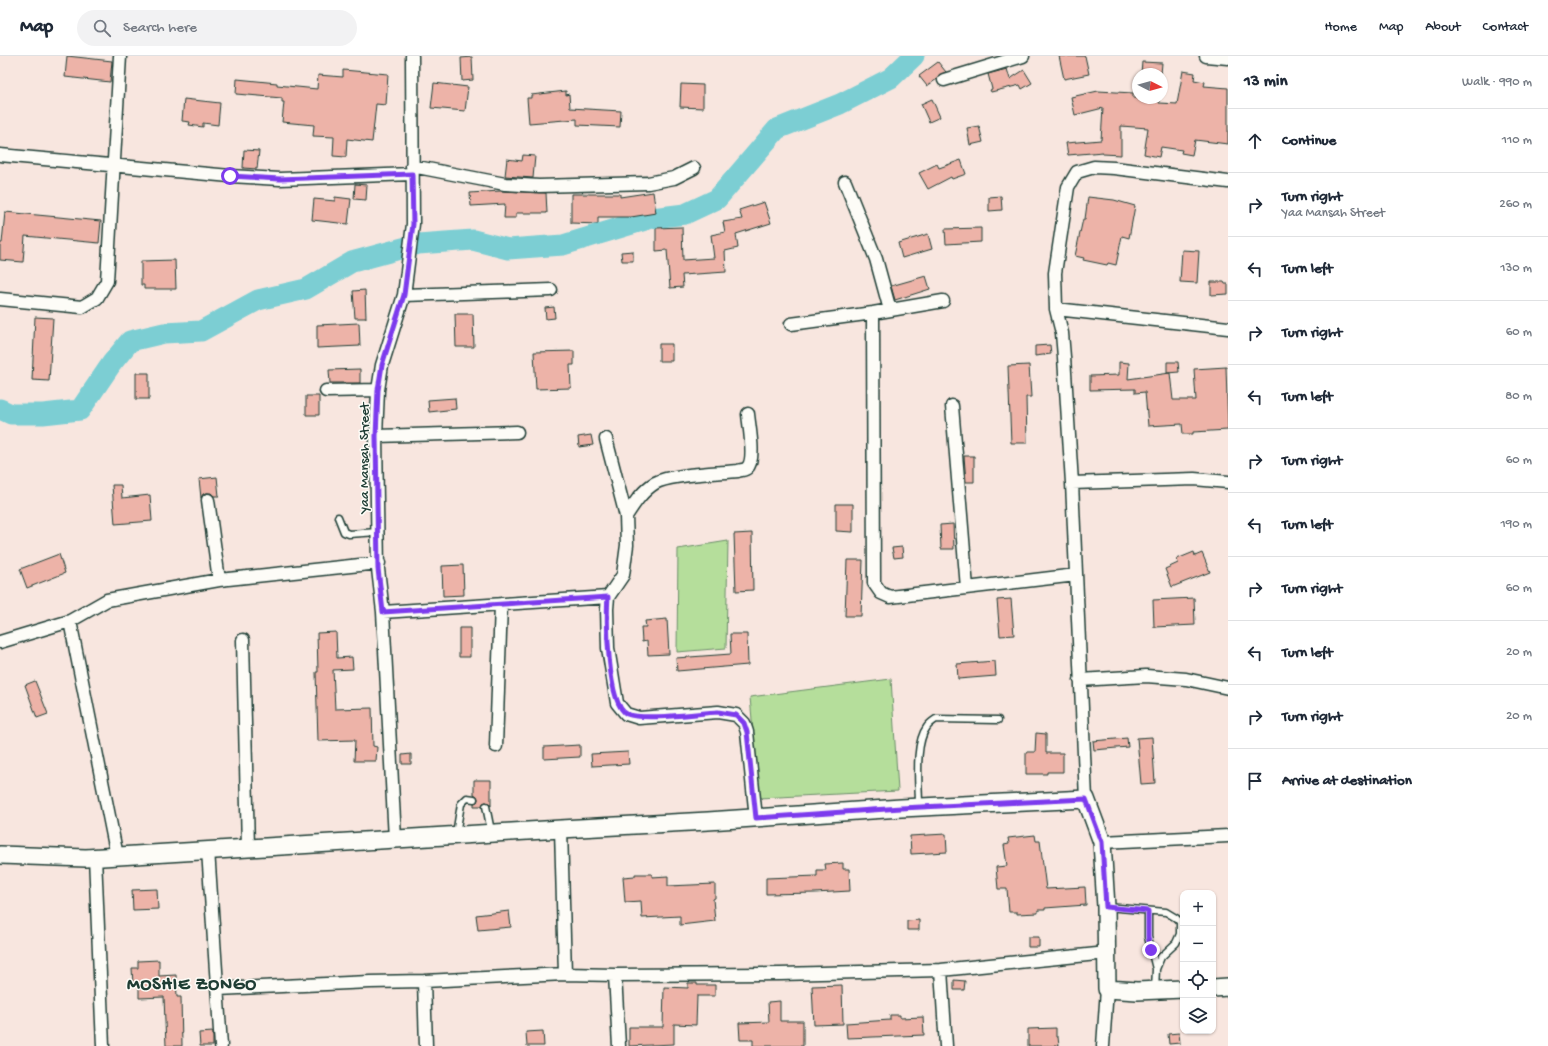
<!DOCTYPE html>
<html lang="en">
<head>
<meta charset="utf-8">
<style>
  :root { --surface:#fff; --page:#f2f2f3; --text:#1f2937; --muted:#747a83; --line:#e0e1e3 }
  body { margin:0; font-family:"Gochi Hand",sans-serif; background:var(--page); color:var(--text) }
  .controls { position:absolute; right:12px; bottom:12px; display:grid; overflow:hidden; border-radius:8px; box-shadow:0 1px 3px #0004 }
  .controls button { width:36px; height:36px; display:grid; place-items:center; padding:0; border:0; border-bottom:1px solid var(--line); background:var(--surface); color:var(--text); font:20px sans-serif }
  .compass { position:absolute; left:1132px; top:12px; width:36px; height:36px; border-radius:50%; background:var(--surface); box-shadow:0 1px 3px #0004; rotate:96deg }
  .stop { position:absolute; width:12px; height:12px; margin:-9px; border:3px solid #7c3aed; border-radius:50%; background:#fff }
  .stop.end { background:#7c3aed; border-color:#fff; box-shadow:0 1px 4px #0008 }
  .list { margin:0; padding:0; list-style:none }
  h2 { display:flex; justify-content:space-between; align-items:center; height:52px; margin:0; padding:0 16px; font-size:17px }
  h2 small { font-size:13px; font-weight:400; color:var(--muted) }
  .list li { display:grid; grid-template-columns:26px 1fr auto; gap:12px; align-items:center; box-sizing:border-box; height:64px; padding:0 16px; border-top:1px solid var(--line) }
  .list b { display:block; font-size:15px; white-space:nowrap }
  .list p { margin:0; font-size:13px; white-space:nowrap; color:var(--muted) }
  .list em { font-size:13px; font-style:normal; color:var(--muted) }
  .icon { flex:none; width:22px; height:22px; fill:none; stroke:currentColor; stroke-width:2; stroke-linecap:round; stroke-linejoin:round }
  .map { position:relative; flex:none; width:1228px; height:990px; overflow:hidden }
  header { display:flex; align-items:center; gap:24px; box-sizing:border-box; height:56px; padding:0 20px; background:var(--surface); border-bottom:1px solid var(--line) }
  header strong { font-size:19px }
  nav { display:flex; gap:22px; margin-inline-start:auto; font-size:14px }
  .search { width:280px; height:36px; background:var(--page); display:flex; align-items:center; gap:10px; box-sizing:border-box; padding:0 14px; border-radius:22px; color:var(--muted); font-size:15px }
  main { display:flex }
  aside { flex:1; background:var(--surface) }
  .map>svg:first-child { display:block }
</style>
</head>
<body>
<header>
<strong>Map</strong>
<div class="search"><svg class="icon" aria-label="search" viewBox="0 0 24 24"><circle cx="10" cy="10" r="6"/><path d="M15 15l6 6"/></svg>Search here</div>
<nav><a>Home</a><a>Map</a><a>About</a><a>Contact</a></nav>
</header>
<main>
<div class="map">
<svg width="1228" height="990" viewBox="0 0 1228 990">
  <rect width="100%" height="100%" fill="#f8e6df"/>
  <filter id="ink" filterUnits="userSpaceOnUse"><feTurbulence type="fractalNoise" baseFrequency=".025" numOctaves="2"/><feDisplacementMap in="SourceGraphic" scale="8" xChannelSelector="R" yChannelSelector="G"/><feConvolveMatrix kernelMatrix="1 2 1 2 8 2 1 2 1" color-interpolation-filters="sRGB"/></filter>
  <g filter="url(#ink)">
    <path fill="#b5de9b" stroke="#6a8e68" d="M728,485L726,592L677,596L678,493Z
      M891,623L898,735L759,742L750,641Z"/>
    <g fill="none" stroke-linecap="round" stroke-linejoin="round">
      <path stroke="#7cced3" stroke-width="21" d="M0,353L11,358H43L80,354L112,307L130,285L164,277L201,275L258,244L306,233L352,206L418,188L473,184L508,193L563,189L652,162L685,158L717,143L777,73L840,48L891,22L914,0"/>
    </g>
    <path fill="#edb3a8" stroke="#1f3d34" d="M67,0L112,5L110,26L65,21Z
      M1059,0H1085L1089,18L1064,23Z
      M472,1L473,24L462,25L461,2Z
      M938,6L946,16L939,19L937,23L927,30L919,20Z
      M1142,6L1162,7L1161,18H1141Z
      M1007,13L1010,23L1024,14L1032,27L1022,33L1020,29L991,36L990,34L992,33L988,18Z
      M343,14L388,18L386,49L376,48L372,86L347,83L346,101L333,100L334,81L313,80L314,69L282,66L284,46H282V42L236,38L237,23L277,27V29L317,33L318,19L343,21Z
      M1183,15L1195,17L1194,24L1205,26L1204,30L1228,32V88L1195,84L1192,99L1181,97L1182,94L1161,91L1159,101L1144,98L1148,72L1121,70V99L1103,98V96L1068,99L1066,87L1101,84L1103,52L1075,59L1071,41L1098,35L1133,37V42H1159V47L1177,48Z
      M434,27L468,31L465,55L431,52Z
      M681,28L703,29V52L680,51Z
      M566,35V39L569,38L570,52L621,55L620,71L577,69V63L529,67L527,42H531V39Z
      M184,43L220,47L218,69L203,67V71L189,69L190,66L182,65Z
      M932,43L940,61L929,66L921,48Z
      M979,70L983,86L970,89L967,72Z
      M244,94L259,95L257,113L243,112Z
      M523,99L535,100L533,122L505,120L507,103L522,105Z
      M961,104L966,118L952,123L951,121L928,133L919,117L937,108L939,112Z
      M355,128L367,129L366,144L354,143Z
      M500,135L546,137L547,157H516V162H504L505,148L471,150L470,137Z
      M653,136L656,157L631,161H598V168L571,167V138H620V141Z
      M1001,140L1002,154L989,155V141Z
      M335,141L351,143L348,168L312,164L314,143L335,145Z
      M1088,141L1114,144L1135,150L1129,182L1122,180L1116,209L1108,207L1107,209L1083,204L1084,202L1075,200L1083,163H1085Z
      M764,146L771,167L736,178L738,192L725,195L726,216L682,219L683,231L670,232L667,194L656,195V172L682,171L683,204L714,202L711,179L725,176L723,166L742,163L739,154Z
      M5,156L101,165L99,187L25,180L23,206L0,204V187H2Z
      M981,172V186L946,188L945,173Z
      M928,178L932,193L902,202L898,187Z
      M1182,194L1199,195L1197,227L1180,226Z
      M633,195V205H622L621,196Z
      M175,204L176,233H144V229H141V205Z
      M926,220L930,233L895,244L891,230Z
      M1211,226H1224L1225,228H1228V238L1211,239Z
      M365,234L366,262H355L353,235Z
      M554,251L555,262L546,263L545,252Z
      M455,258H473L474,291H456Z
      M35,261L53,262L49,325L32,324Z
      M359,267L360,290L317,292V269Z
      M659,288H672V305H659Z
      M1050,289L1051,298L1035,300V290Z
      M574,295V309H570L571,332L536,333L534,296Z
      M1119,306L1129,307L1128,323L1170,317L1173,344H1196L1194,313L1226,311L1228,374L1193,376V378H1183L1182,368L1148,370L1145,336L1135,337V333L1090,334V320L1119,319Z
      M1167,306H1178L1179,316L1167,317Z
      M1029,309L1031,341H1026L1027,387H1011L1008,310Z
      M360,313V327H330L329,314Z
      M136,317H149V343H136Z
      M306,340H319V359H306Z
      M455,342L456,353L429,356L428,344Z
      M591,379L593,389L579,391L578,381Z
      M964,400H974V426H966Z
      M217,421L219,440H214L211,437H207L203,438L201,442L199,423Z
      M112,429H121L122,442L150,439L152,465L115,468Z
      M836,448H853V476L836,475Z
      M953,468L954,493H941L940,469Z
      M752,477L753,534L736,535L734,478Z
      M902,491L903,501L894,502L892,492Z
      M1194,496L1195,500L1202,497L1210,516L1172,531L1165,513L1178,507L1177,503Z
      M59,498L65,517L27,532L20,513Z
      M847,504H863L861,560H845Z
      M463,509L464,539L443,540L442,510Z
      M1194,542L1195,569L1154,571L1153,544Z
      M1011,543L1014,579L1000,580L997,544Z
      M667,563L669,598L648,599L647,585L642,586L641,571H646L645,565Z
      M459,572H470V601H459Z
      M336,576L337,602L352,601L353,613L333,614L335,653L372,652L373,690L377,691L376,705H354L355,684L318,685L316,616H318L317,577Z
      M730,578H747L748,609L677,615L676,602L731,598Z
      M995,605L996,620L958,623L957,608Z
      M35,625L48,658L37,662L25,629Z
      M1036,677L1046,678V697H1063V716H1047V718H1026V696H1035Z
      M1152,681L1155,727L1141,728L1137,682Z
      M1127,682L1128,691L1094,694L1093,685Z
      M580,689V701L544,703V691Z
      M628,696L629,708L592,710L591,698Z
      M411,698V708H402V699Z
      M474,724H491V750L489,747L486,746L483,747L482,750H474V747L477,746L478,743L477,740L474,738Z
      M946,778L947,796L911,798L910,780Z
      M1035,779L1036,785H1040L1046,833L1085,831L1086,849L1045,852V854H1038V857L1017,858V856H1009L1007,833H998L996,811L1007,810L1004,789L1009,788L1008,782Z
      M843,807V813H849L850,835L815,837L766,838V822L817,820V814H826L825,808Z
      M635,818H652V821L668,820V830L715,828V842L713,843L715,865L680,869V860L642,862L641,845L625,846L623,821L635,820Z
      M157,833L158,853L133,854L132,834Z
      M509,855L511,871L478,874L476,859Z
      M919,864V874H907V865Z
      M1028,881H1039V891H1028Z
      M159,904V920L176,919L177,941H181L182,990H166L164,941L139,942V929H133L132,912H138V905Z
      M954,924L965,925L964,934H954Z
      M688,927H697V929H715V940H697L696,969L674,968V988L629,990V971H663L664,931L688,932Z
      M842,929L843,968L814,969L812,930Z
      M780,945V965H803V990H753V984H740L739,967L769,966L768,946Z
      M890,959H900V962L923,961L924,979L847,982L846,967L890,964Z
      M1056,972V981H1058L1059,990H1028V973Z
      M543,975L544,990H527L526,976Z
      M213,976V990H200L199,977Z
      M1179,977L1180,987L1169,988L1168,978Z"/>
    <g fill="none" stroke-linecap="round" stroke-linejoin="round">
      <g stroke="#1f3d34" stroke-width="9">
        <path id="lane" d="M338,461L344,476L349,478L378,476
          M919,749C919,728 914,688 927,671C929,668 933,665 936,663L998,664
          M486,750L491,775
          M456,778L461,748L467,742L474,743
          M1107,851L1166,856L1176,862L1180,866V878L1176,887L1161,901L1156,913L1155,933
          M1148,855V881L1156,913"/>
      </g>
      <g stroke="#1f3d34" stroke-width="15">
        <path id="street" d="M1206,0L1228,2
          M944,24L1023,0
          M0,99L230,120L280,123L412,118
          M412,110L505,128L539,130L648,127L674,122L694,112
          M845,126L876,203L890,254
          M404,239L551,234
          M0,243L82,251L97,242L107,225L120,0
          M1056,253L1228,272
          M873,257L874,527L881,537L890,541L1076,519
          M791,268L873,257L943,245
          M326,335L378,334
          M952,350L967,532
          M376,380L517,376
          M606,383L626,460L627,489L623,519L608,541L607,553L608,592L617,647L626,658L639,662L718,656L736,659L744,667L747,676L756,762
          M1072,427L1194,423L1228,426
          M626,460C634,448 642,435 655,427C670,418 719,417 738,415C741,414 745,414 747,412C756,404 749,370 748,358
          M219,524L379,507
          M383,556L608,541
          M70,565L117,800
          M243,584L248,792
          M0,586L70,565L107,544L219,524L208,444
          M1080,624L1146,620L1186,623L1228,632
          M496,690L501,548
          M1086,743L1072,427L1064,301L1062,277L1056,253L1055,217L1068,131L1077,116L1094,111L1114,112L1228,126
          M561,773L565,918
          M395,783L383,556L378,513L376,380L378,334L382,309L404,239L413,168L412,0
          M1102,786L1228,780
          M208,794L221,990
          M95,801L103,990
          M941,914L946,990
          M615,919L619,990
          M424,925L426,990
          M218,933L370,926L424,925L565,918L615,919L780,918L941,914L1107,897
          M1103,990L1107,933"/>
      </g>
      <g stroke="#1f3d34" stroke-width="20">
        <path id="secondary" d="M0,799L86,802L561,773L708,765L901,752L1086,743L1102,786L1106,851L1107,933L1137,935L1183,933
          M1213,932L1228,931"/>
      </g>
      <use href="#lane" stroke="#fdfcf7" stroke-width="6"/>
      <use href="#street" stroke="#fdfcf7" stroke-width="12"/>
      <use href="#secondary" stroke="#fdfcf7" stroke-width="17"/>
    </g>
  </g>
  <g fill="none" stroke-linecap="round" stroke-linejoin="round" filter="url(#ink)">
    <path stroke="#7c3aed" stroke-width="5" d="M230,120L280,123L412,118L413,168L404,239L382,309L378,334L376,380L378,513L383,556L608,541C606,561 607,649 627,658C644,665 698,657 718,656L736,659L744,667L747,676L756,762L901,752L1086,743L1102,786L1106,851L1148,855V881L1151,894"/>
  </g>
  <g text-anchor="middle" stroke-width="3" stroke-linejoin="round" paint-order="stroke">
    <g font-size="14" fill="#1f3d34" stroke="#fdfcf7">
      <text transform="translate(363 402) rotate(-90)" y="5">Yaa Mansah Street</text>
    </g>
    <g font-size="18" font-weight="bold" letter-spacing="1" fill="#1f3d34" stroke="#fdfcf7">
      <text x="192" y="933">MOSHIE ZONGO</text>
    </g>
  </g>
</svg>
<div class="controls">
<button>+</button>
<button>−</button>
<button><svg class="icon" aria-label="locate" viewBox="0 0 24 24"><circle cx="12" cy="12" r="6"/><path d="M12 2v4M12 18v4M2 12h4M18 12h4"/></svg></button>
<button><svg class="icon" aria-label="layers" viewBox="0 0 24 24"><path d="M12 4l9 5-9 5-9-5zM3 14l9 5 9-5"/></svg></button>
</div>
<svg class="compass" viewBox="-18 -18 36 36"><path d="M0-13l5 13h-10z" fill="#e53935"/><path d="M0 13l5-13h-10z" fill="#747a83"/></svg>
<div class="stop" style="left:230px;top:120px"></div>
<div class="stop end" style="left:1151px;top:894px"></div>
</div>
<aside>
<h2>13 min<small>Walk · 990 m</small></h2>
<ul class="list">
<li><svg class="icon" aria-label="ahead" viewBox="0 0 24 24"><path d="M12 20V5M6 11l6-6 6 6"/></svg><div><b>Continue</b></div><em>110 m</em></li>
<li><svg class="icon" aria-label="right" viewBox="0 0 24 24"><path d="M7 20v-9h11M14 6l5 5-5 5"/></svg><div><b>Turn right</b><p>Yaa Mansah Street</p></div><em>260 m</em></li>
<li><svg class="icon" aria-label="left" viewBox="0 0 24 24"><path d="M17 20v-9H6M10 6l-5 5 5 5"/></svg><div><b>Turn left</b></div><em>130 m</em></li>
<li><svg class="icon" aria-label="right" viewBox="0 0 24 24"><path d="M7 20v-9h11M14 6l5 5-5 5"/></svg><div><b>Turn right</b></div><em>60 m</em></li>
<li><svg class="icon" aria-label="left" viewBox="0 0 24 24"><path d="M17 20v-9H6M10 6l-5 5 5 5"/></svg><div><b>Turn left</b></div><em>80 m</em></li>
<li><svg class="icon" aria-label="right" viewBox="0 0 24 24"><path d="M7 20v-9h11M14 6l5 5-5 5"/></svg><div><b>Turn right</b></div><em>60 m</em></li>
<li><svg class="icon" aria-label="left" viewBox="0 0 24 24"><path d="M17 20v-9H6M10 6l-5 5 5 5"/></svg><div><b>Turn left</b></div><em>190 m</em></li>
<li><svg class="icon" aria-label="right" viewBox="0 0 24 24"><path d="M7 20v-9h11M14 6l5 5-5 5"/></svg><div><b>Turn right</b></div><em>60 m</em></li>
<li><svg class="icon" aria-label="left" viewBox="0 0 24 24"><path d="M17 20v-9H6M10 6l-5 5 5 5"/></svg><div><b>Turn left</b></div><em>20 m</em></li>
<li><svg class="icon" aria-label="right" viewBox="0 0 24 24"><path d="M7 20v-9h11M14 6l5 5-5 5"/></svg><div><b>Turn right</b></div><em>20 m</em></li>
<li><svg class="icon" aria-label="arrive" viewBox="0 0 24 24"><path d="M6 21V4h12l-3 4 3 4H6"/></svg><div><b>Arrive at destination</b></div></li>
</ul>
</aside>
</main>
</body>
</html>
